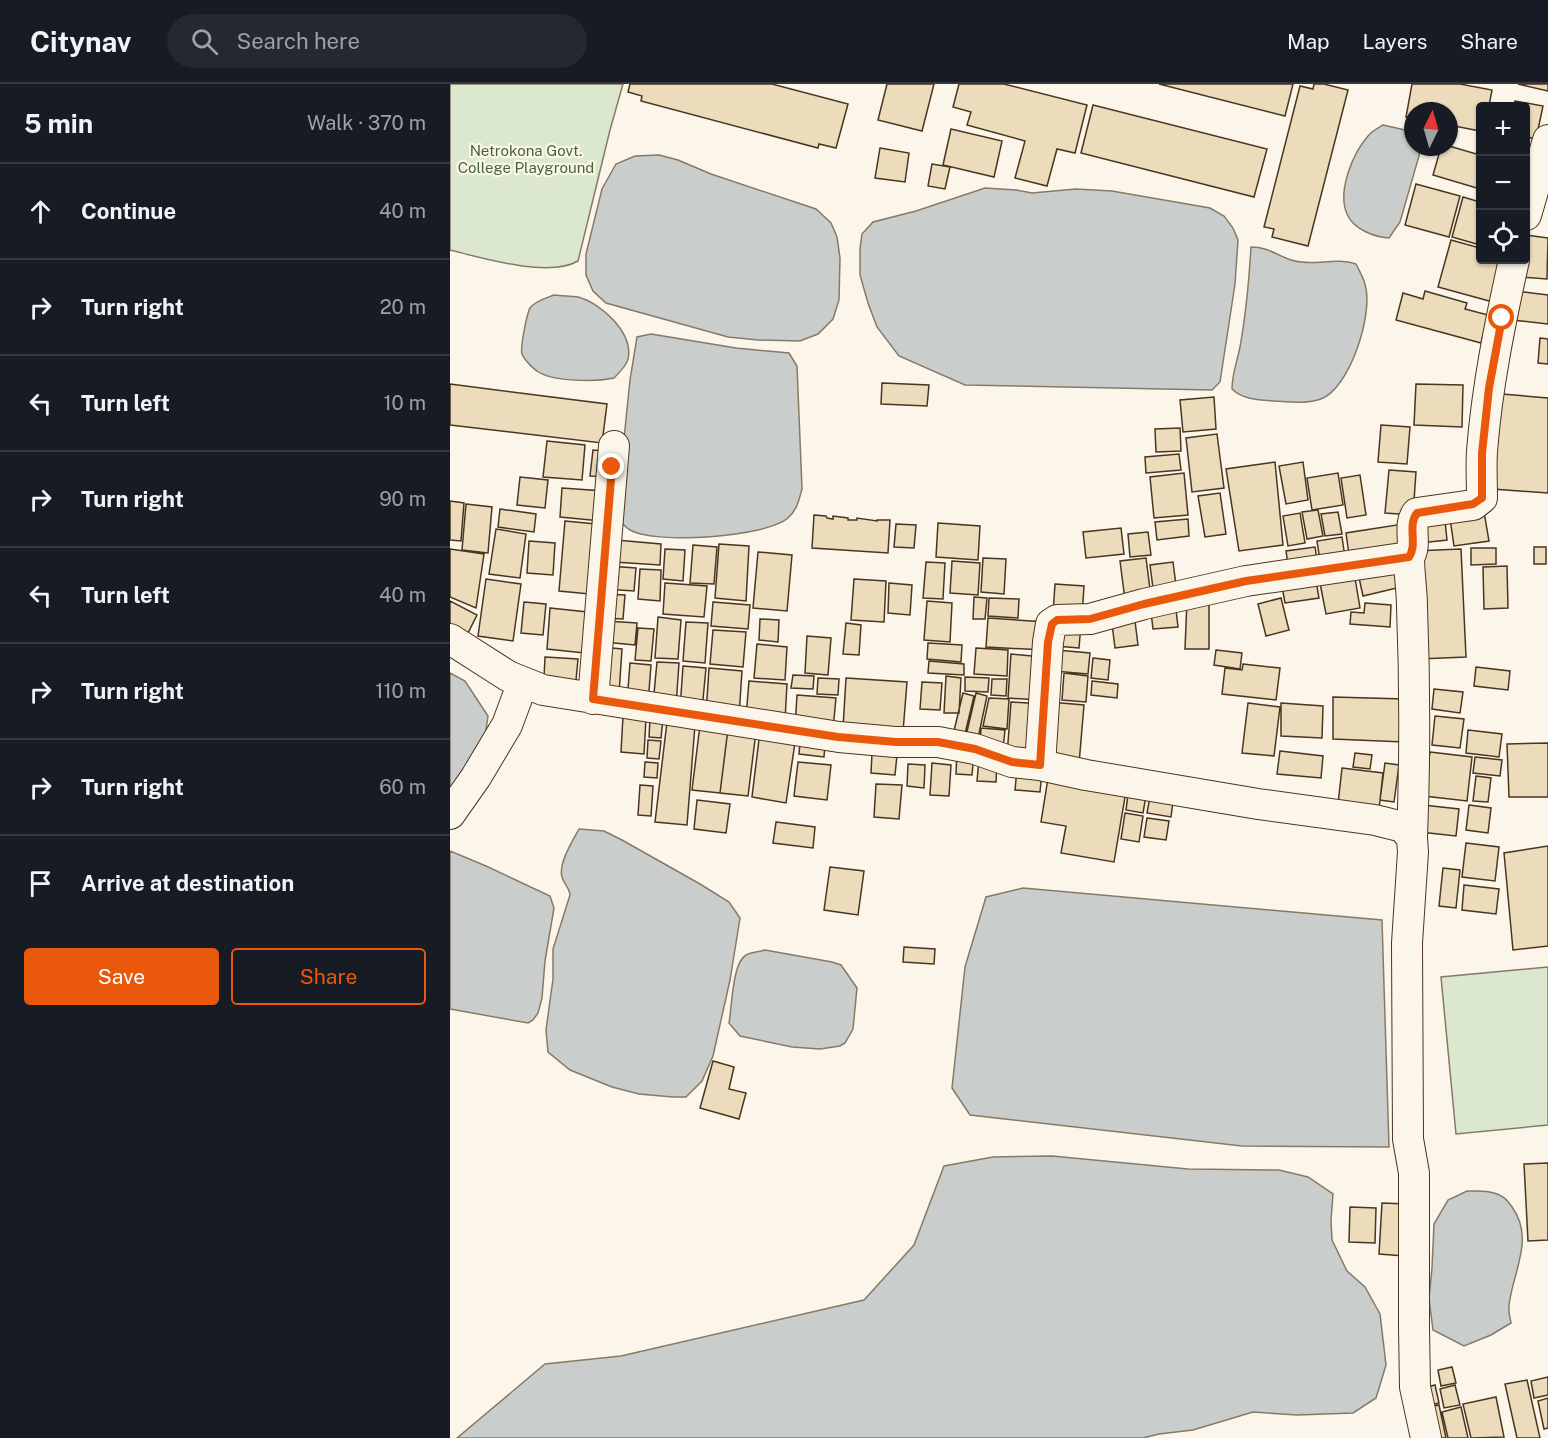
<!DOCTYPE html>
<html lang="en">
<head>
<meta charset="utf-8">
<style>
  :root { --surface:#171b24; --page:#242831; --text:#f1f3f6; --muted:#9ea1a6; --line:#363941; --accent:#ea580c }
  body { margin:0; font-family:"Public Sans",sans-serif; background:var(--page); color:var(--text) }
  .controls { position:absolute; right:18px; top:18px; display:grid; overflow:hidden; border-radius:6px; box-shadow:0 2px 4px #0004 }
  .controls button { width:54px; height:54px; display:grid; place-items:center; padding:0; border:0; border-bottom:2px solid var(--line); background:var(--surface); color:var(--text); font:30px sans-serif }
  .compass { position:absolute; left:954px; top:18px; width:54px; height:54px; border-radius:50%; background:var(--surface); box-shadow:0 2px 4px #0004; rotate:5deg }
  .stop { position:absolute; width:18px; height:18px; margin:-14px; border:4px solid #ea580c; border-radius:50%; background:#fff }
  .stop.end { background:#ea580c; border-color:#fff; box-shadow:0 2px 6px #0008 }
  .list { margin:0; padding:0; list-style:none }
  h2 { display:flex; justify-content:space-between; align-items:center; height:78px; margin:0; padding:0 24px; font-size:26px }
  h2 small { font-size:20px; font-weight:400; color:var(--muted) }
  .list li { display:grid; grid-template-columns:39px 1fr auto; gap:18px; align-items:center; box-sizing:border-box; height:96px; padding:0 24px; border-top:2px solid var(--line) }
  .list b { display:block; font-size:22px; white-space:nowrap }
  .list em { font-size:20px; font-style:normal; color:var(--muted) }
  .actions { display:flex; gap:12px; padding:18px 24px }
  .actions a { flex:1; padding:14px 0; border:2px solid var(--accent); border-radius:6px; text-align:center; font-size:21px; color:var(--accent) }
  .actions .main { background:var(--accent); color:#fff }
  .icon { flex:none; width:33px; height:33px; fill:none; stroke:currentColor; stroke-width:2; stroke-linecap:round; stroke-linejoin:round }
  .map { position:relative; flex:none; width:1098px; height:1354px; overflow:hidden }
  header { display:flex; align-items:center; gap:36px; box-sizing:border-box; height:84px; padding:0 30px; background:var(--surface); border-bottom:2px solid var(--line) }
  header strong { font-size:28px }
  nav { display:flex; gap:33px; margin-inline-start:auto; font-size:21px }
  .search { width:420px; height:54px; background:var(--page); display:flex; align-items:center; gap:15px; box-sizing:border-box; padding:0 21px; border-radius:33px; color:var(--muted); font-size:22px }
  main { display:flex }
  aside { flex:1; background:var(--surface) }
  .map>svg:first-child { display:block }
</style>
</head>
<body>
<header>
<strong>Citynav</strong>
<div class="search"><svg class="icon" aria-label="search" viewBox="0 0 24 24"><circle cx="10" cy="10" r="6"/><path d="M15 15l6 6"/></svg>Search here</div>
<nav><a>Map</a><a>Layers</a><a>Share</a></nav>
</header>
<main>
<aside>
<h2>5 min<small>Walk · 370 m</small></h2>
<ul class="list">
<li><svg class="icon" aria-label="ahead" viewBox="0 0 24 24"><path d="M12 20V5M6 11l6-6 6 6"/></svg><div><b>Continue</b></div><em>40 m</em></li>
<li><svg class="icon" aria-label="right" viewBox="0 0 24 24"><path d="M7 20v-9h11M14 6l5 5-5 5"/></svg><div><b>Turn right</b></div><em>20 m</em></li>
<li><svg class="icon" aria-label="left" viewBox="0 0 24 24"><path d="M17 20v-9H6M10 6l-5 5 5 5"/></svg><div><b>Turn left</b></div><em>10 m</em></li>
<li><svg class="icon" aria-label="right" viewBox="0 0 24 24"><path d="M7 20v-9h11M14 6l5 5-5 5"/></svg><div><b>Turn right</b></div><em>90 m</em></li>
<li><svg class="icon" aria-label="left" viewBox="0 0 24 24"><path d="M17 20v-9H6M10 6l-5 5 5 5"/></svg><div><b>Turn left</b></div><em>40 m</em></li>
<li><svg class="icon" aria-label="right" viewBox="0 0 24 24"><path d="M7 20v-9h11M14 6l5 5-5 5"/></svg><div><b>Turn right</b></div><em>110 m</em></li>
<li><svg class="icon" aria-label="right" viewBox="0 0 24 24"><path d="M7 20v-9h11M14 6l5 5-5 5"/></svg><div><b>Turn right</b></div><em>60 m</em></li>
<li><svg class="icon" aria-label="arrive" viewBox="0 0 24 24"><path d="M6 21V4h12l-3 4 3 4H6"/></svg><div><b>Arrive at destination</b></div></li>
</ul>
<div class="actions"><a class="main">Save</a><a>Share</a></div>
</aside>
<div class="map">
<svg width="1098" height="1354" viewBox="0 0 1098 1354">
  <rect width="100%" height="100%" fill="#fbf6e9"/>
  <path fill="#dce7d0" stroke="#887966" stroke-width="1.5" d="M0,0H173L160,46L128,177C99,194 32,174 0,166Z
    M1098,883V1041L1006,1050L991,893Z"/>
  <path fill="#c9cecd" stroke="#887966" stroke-width="1.5" d="M933,41L955,46L963,50V63H971V65L950,138L939,154C924,153 903,145 897,130C887,107 903,69 918,52C922,47 928,44 933,41Z
    M209,71L228,76L261,90L366,125L381,139L387,153L390,174L389,216L383,235L368,250L350,257L308,256L278,253L156,219L143,207L136,191V170L152,105L166,80L185,72Z
    M535,104L566,106L582,109L626,105L662,107L760,124L774,132L783,144L788,156L785,200L770,298L762,306L515,301L449,272L427,243L418,219L410,191V165L412,150L423,138L466,127Z
    M801,163C820,163 828,173 845,177C865,182 886,173 906,180C909,186 913,193 915,200C924,229 900,304 871,315C857,320 840,318 825,317C810,316 793,316 782,305C782,290 787,278 790,263C796,230 799,197 801,163Z
    M104,211C112,212 121,212 128,213C151,219 184,249 178,275C177,281 169,289 164,294C146,298 102,298 87,287C82,284 74,275 72,270C70,264 77,229 80,224C85,217 96,214 104,211Z
    M201,250L286,264L339,269L347,282L352,405C349,416 347,426 338,434C316,453 206,461 180,446C176,444 173,440 170,437L168,414L180,296L187,253Z
    M0,589L15,597L38,632L35,653L0,710Z
    M129,745L154,747L172,756L250,800L279,818L290,834L280,896L263,972L252,997L236,1013H223L189,1010L162,1003L120,986L98,968L96,946L103,895V865L120,811C119,803 114,800 112,793C108,780 123,756 129,745Z
    M0,767L36,782L100,812L104,824L95,877L92,914L88,929L83,936L78,939L0,925Z
    M573,804L932,836L939,1063L792,1062L520,1031L502,1004L515,883L536,813Z
    M315,866L382,878L391,881L407,904L403,945L395,959L390,962L370,965L342,963L290,952L279,939C282,924 282,879 296,871C301,868 309,868 315,866Z
    M602,1072L738,1085L829,1086L858,1093L883,1110L881,1136L882,1156L897,1187L915,1203L930,1230L936,1281L926,1314L903,1329L847,1331L803,1328L743,1346L709,1350L693,1354H7L95,1280L171,1272L414,1216L464,1161L494,1082L543,1073Z
    M1017,1107C1025,1107 1036,1106 1044,1109C1053,1111 1057,1116 1062,1123C1085,1155 1063,1187 1059,1221C1058,1227 1060,1233 1061,1239L1041,1251L1014,1262L983,1246L979,1215L982,1184L984,1140L998,1116Z"/>
  <path fill="#ecdcbc" stroke="#4a3520" stroke-width="1.5" d="M180,0H322L398,20L386,64L369,60L368,64L191,17L192,12L178,8Z
    M437,0H484L472,47L428,36Z
    M509,0H554L637,21L625,69L607,65L597,102L565,94L575,57L517,41L521,28L503,23Z
    M709,0H843L835,32Z
    M864,0H874L898,6L858,162L822,153L824,145L814,143L850,2L863,5Z
    M962,0H1010L1042,6L1039,22H1030V47L999,41V27H963V34L956,33Z
    M1068,0H1098V7Z
    M1065,17L1093,22L1086,55L1076,53V22H1064Z
    M643,21L817,65L804,113L631,69Z
    M501,45L552,57L544,93L493,81Z
    M999,62L1030,71V105L983,91L991,63H999Z
    M430,64L459,69L455,98L425,94Z
    M482,80L500,83L495,105L478,102Z
    M966,100L1010,112L999,153L955,141Z
    M1013,113L1030,118V161L1002,153Z
    M1076,151L1098,154L1097,195L1071,193L1076,176Z
    M1001,156L1030,164V176H1055L1043,218L988,203Z
    M975,207L1017,219L1015,225L1038,231L1031,259L946,236L953,209L973,215Z
    M1066,207L1098,211V240L1062,236Z
    M1090,254L1098,255V280L1088,279Z
    M432,299L479,301L477,322L431,320Z
    M0,300L157,320L152,359L0,341Z
    M966,300L1013,301L1012,343L964,341Z
    M1052,310L1098,314V409L1043,405Z
    M764,313L766,345L733,348L730,316Z
    M931,341L960,343L957,380L928,378Z
    M730,344L731,367L706,368L705,345Z
    M767,350L774,404L742,408L736,354Z
    M97,357L135,361L132,396L93,393Z
    M143,366L164,368L161,393L140,392Z
    M729,370L731,386L696,389L695,373Z
    M825,378L833,461L789,467L776,385Z
    M853,378L858,416L836,420L829,382Z
    M939,386L966,388L963,431L935,429Z
    M734,389L738,431L704,434L700,393Z
    M888,389L893,421L862,426L857,394Z
    M910,391L916,431L897,434L891,394Z
    M70,393L98,396L95,424L67,421Z
    M112,404L154,407L151,437L110,433Z
    M770,409L776,450L755,453L748,412Z
    M0,417L14,419L11,457L0,456Z
    M16,420L42,423L38,469L12,466Z
    M1033,422L1039,457L1004,462L999,428Z
    M50,425L86,430L84,448L48,443Z
    M868,426L873,452L857,455L852,428Z
    M994,427L997,456L970,459L967,431Z
    M888,428L892,450L875,452L871,430Z
    M850,429L855,459L838,462L833,432Z
    M364,431L376,432L377,434L383,435V432L398,434V436H407V434L427,437V436H440L438,469L362,464Z
    M738,435L739,452L707,456L705,438Z
    M115,437L156,441L150,511L109,507Z
    M488,439L530,442L528,476L486,473Z
    M446,440L466,441L464,464L444,463Z
    M953,440L958,469L900,478L896,449Z
    M671,444L674,470L636,474L633,448Z
    M46,445L76,450L70,494L39,490Z
    M698,448L701,471L680,473L678,450Z
    M892,453L896,480L871,483L867,457Z
    M166,456L211,460L210,481L164,478Z
    M79,457L105,459L103,491L77,489Z
    M269,460L299,462L296,517L265,514Z
    M243,461L267,463L264,500L240,499Z
    M865,463L868,482L839,487L836,467Z
    M1084,463H1096V480H1084Z
    M1021,464H1046V480L1021,481Z
    M0,465L34,470L26,524L0,513Z
    M215,465L235,466L233,497L213,495Z
    M1011,465L1016,573L969,575L964,467Z
    M308,468L342,471L337,527L303,524Z
    M533,474L556,475L554,510L531,508Z
    M696,474L701,513L675,516L670,477Z
    M502,477L530,479L528,511L500,509Z
    M476,478L495,479L493,515L473,514Z
    M723,478L727,509L704,512L700,481Z
    M945,481L951,503L913,512L908,489Z
    M158,482L186,484L184,507L156,505Z
    M1057,482L1058,524L1034,525L1033,483Z
    M190,485L211,486L210,517L188,515Z
    M904,488L910,524L876,530L869,494Z
    M865,491L869,514L835,519L831,497Z
    M36,495L71,500L63,557L28,552Z
    M404,495L436,497L434,538L401,536Z
    M215,499L257,502L254,533L213,530Z
    M439,499L462,501L460,531L438,529Z
    M605,500L634,502L632,533L603,531Z
    M154,510L175,511L173,535L152,534Z
    M759,510V565H735L737,516Z
    M524,513L537,514L535,535H523Z
    M539,514L569,515L568,534L538,532Z
    M831,514L839,546L816,552L808,520Z
    M0,517L27,531L17,551L0,543Z
    M477,517L502,519L500,558L474,556Z
    M725,517L728,543L703,545L700,520Z
    M74,518L96,520L93,551L71,549Z
    M263,518L300,521L298,545L261,542Z
    M915,519L941,521L940,543L900,540L901,528L914,529Z
    M100,524L147,529L144,570L97,565Z
    M684,529L688,561L665,564L661,532Z
    M208,533L231,536L228,575L205,574Z
    M538,534L596,538L594,566L536,563Z
    M310,535L329,536L328,558L309,556Z
    M156,537L187,539L185,561L154,558Z
    M236,538L258,539L255,579L233,577Z
    M396,539L411,541L409,571L393,570Z
    M607,539L631,540L629,564L605,562Z
    M188,544L204,545L201,577L185,576Z
    M263,546L296,548L293,583L260,580Z
    M357,552L381,554L378,591L355,589Z
    M478,559L512,561L511,578L477,575Z
    M307,560L337,563L335,596L304,594Z
    M152,563L172,565L169,610L148,609Z
    M526,564L558,566L557,592L524,590Z
    M606,566L640,569L638,590L604,587Z
    M766,566L792,569L790,585L764,581Z
    M561,570L592,573L589,616L558,614Z
    M95,573L128,575L126,596L94,594Z
    M643,574L660,576L658,596L641,594Z
    M479,577L514,580V591L478,589Z
    M207,578L229,579L226,622L203,620Z
    M180,579L201,581L198,620L177,618Z
    M793,580L830,584L826,616L772,610L775,584L792,586Z
    M233,582L256,584L252,626L230,625Z
    M1026,583L1060,587L1058,606L1024,602Z
    M259,584L292,587L289,632L256,630Z
    M614,589L638,592L636,618L612,616Z
    M343,591L364,592L363,605L341,604Z
    M496,592L511,594L509,629H494Z
    M515,593L539,594L538,608L515,607Z
    M368,594L389,595L388,611L367,610Z
    M396,594L457,598L453,648L393,644Z
    M542,595H557L556,612L541,611Z
    M299,597L337,600L335,636L296,633Z
    M642,597L668,600L667,614L641,611Z
    M472,598L492,599L490,626L470,625Z
    M984,605L1013,608L1010,629L982,625Z
    M513,609L524,612L514,654L503,651Z
    M526,609L537,612L527,659L515,656Z
    M347,611L386,614L383,645L345,643Z
    M883,613L955,615L954,658L883,655Z
    M539,614L559,615L557,645L533,642Z
    M561,618L593,620L589,674L557,672Z
    M600,618L634,621L629,680L595,677Z
    M798,619L830,623L824,672L792,669Z
    M831,619L873,622L872,654L831,652Z
    M173,632L196,634L194,670L171,668Z
    M985,632L1014,635L1010,664L982,661Z
    M200,634L213,635L211,654L199,653Z
    M217,638L245,641L237,741L205,738Z
    M250,641L278,645L270,709L242,706Z
    M531,644L555,646L553,664L530,662Z
    M278,645L306,648L298,712L270,709Z
    M1018,646L1052,650L1049,673L1016,669Z
    M310,647L346,652L336,719L302,713Z
    M198,656L211,657L209,675L197,674Z
    M350,659L375,662L374,673L349,670Z
    M1098,659V713H1059L1057,660Z
    M830,667L873,672L871,694L827,690Z
    M507,668L524,669L522,691L506,690Z
    M980,668L1022,673L1017,717L974,712Z
    M422,669L447,671L445,691L421,689Z
    M905,669L922,671L920,685L903,683Z
    M1025,673L1052,676L1050,692L1023,689Z
    M529,675L547,677L546,698L527,697Z
    M195,678L208,679L207,694L194,693Z
    M348,678L381,681L377,716L344,712Z
    M482,679L501,681L499,712L480,711Z
    M935,679L949,681L944,718L930,716Z
    M458,680L475,681L474,704L457,702Z
    M892,684L933,689L929,725L888,720Z
    M567,685L592,687L590,708L565,706Z
    M599,688L677,701L664,778L611,769L616,742L591,738Z
    M1026,692L1041,694L1038,718L1023,717Z
    M426,700L452,701L449,735L424,733Z
    M190,701L203,702L201,732L188,731Z
    M679,703L697,706L693,729L676,726Z
    M701,707L724,710L721,733L697,729Z
    M247,716L280,720L276,749L244,745Z
    M973,721L1009,725L1006,752L970,748Z
    M1019,721L1041,724L1038,749L1016,746Z
    M675,729L693,732L689,758L671,755Z
    M697,734L719,737L716,756L694,753Z
    M326,738L365,743L363,764L323,759Z
    M1016,759L1049,763L1045,797L1012,793Z
    M1098,762V862L1063,866L1054,769Z
    M380,783L414,787L408,831L374,826Z
    M993,784L1010,786L1006,824L989,822Z
    M1014,801L1049,805L1046,830L1012,826Z
    M454,863L485,865L484,880L453,878Z
    M263,977L284,983L279,1005L296,1009L289,1035L250,1024Z
    M1098,1079V1156L1078,1157L1074,1080Z
    M932,1119L957,1120L954,1172L929,1170Z
    M900,1123L926,1124L925,1159L899,1158Z
    M1002,1283L1006,1299L991,1302L988,1286Z
    M1098,1293V1311L1084,1314L1081,1297Z
    M1077,1296L1090,1354H1067L1055,1300Z
    M985,1301L989,1319L974,1323L970,1305Z
    M1005,1301L1010,1321L994,1324L990,1305Z
    M1046,1313L1054,1353L1021,1354L1013,1320Z
    M1098,1314V1344L1094,1345L1088,1317Z
    M989,1321L996,1354H980L974,1324Z
    M1011,1323L1018,1354H998L992,1328Z"/>
  <g fill="none" stroke-linecap="round" stroke-linejoin="round">
    <g stroke="#4a3520" stroke-width="32">
      <path id="minor" d="M1076,131L1098,56
        M959,473C968,460 957,442 967,429L1023,421L1032,414C1032,398 1031,383 1032,367C1037,303 1050,239 1064,176
        M0,555L58,592L93,606L389,653L445,658H488L525,665L562,678L590,681L636,691L808,720L925,736L953,743L962,754L963,768L957,859L958,1055L964,1089V1244L965,1303L976,1354
        M143,615L164,362
        M590,681L598,558L601,540L607,536L640,535L694,520L796,497L959,473C959,490 962,506 962,523C965,600 965,677 962,754
        M0,730L26,693L57,641L73,598"/>
    </g>
    <use href="#minor" stroke="#fbf6e9" stroke-width="30"/>
  </g>
  <g fill="none" stroke-linecap="round" stroke-linejoin="round">
    <path stroke="#ea580c" stroke-width="8" d="M162,383L143,615L388,653L446,658H488L525,665L562,678L590,681L598,558L602,540L607,536L640,535L694,520L796,497L959,473C968,460 957,442 967,429L1023,420L1032,414V369L1039,304L1052,234"/>
  </g>
  <g text-anchor="middle" stroke-width="4.5" stroke-linejoin="round" paint-order="stroke">
    <g font-size="15" fill="#436837" stroke="#fbf6e9">
      <text x="76" y="72">Netrokona Govt.<tspan x="76" dy="17">College Playground</tspan></text>
    </g>
  </g>
</svg>
<div class="controls">
<button>+</button>
<button>−</button>
<button><svg class="icon" aria-label="locate" viewBox="0 0 24 24"><circle cx="12" cy="12" r="6"/><path d="M12 2v4M12 18v4M2 12h4M18 12h4"/></svg></button>
</div>
<svg class="compass" viewBox="-18 -18 36 36"><path d="M0-13l5 13h-10z" fill="#e53935"/><path d="M0 13l5-13h-10z" fill="#9ea1a6"/></svg>
<div class="stop" style="left:1052px;top:234px"></div>
<div class="stop end" style="left:162px;top:383px"></div>
</div>
</main>
</body>
</html>
